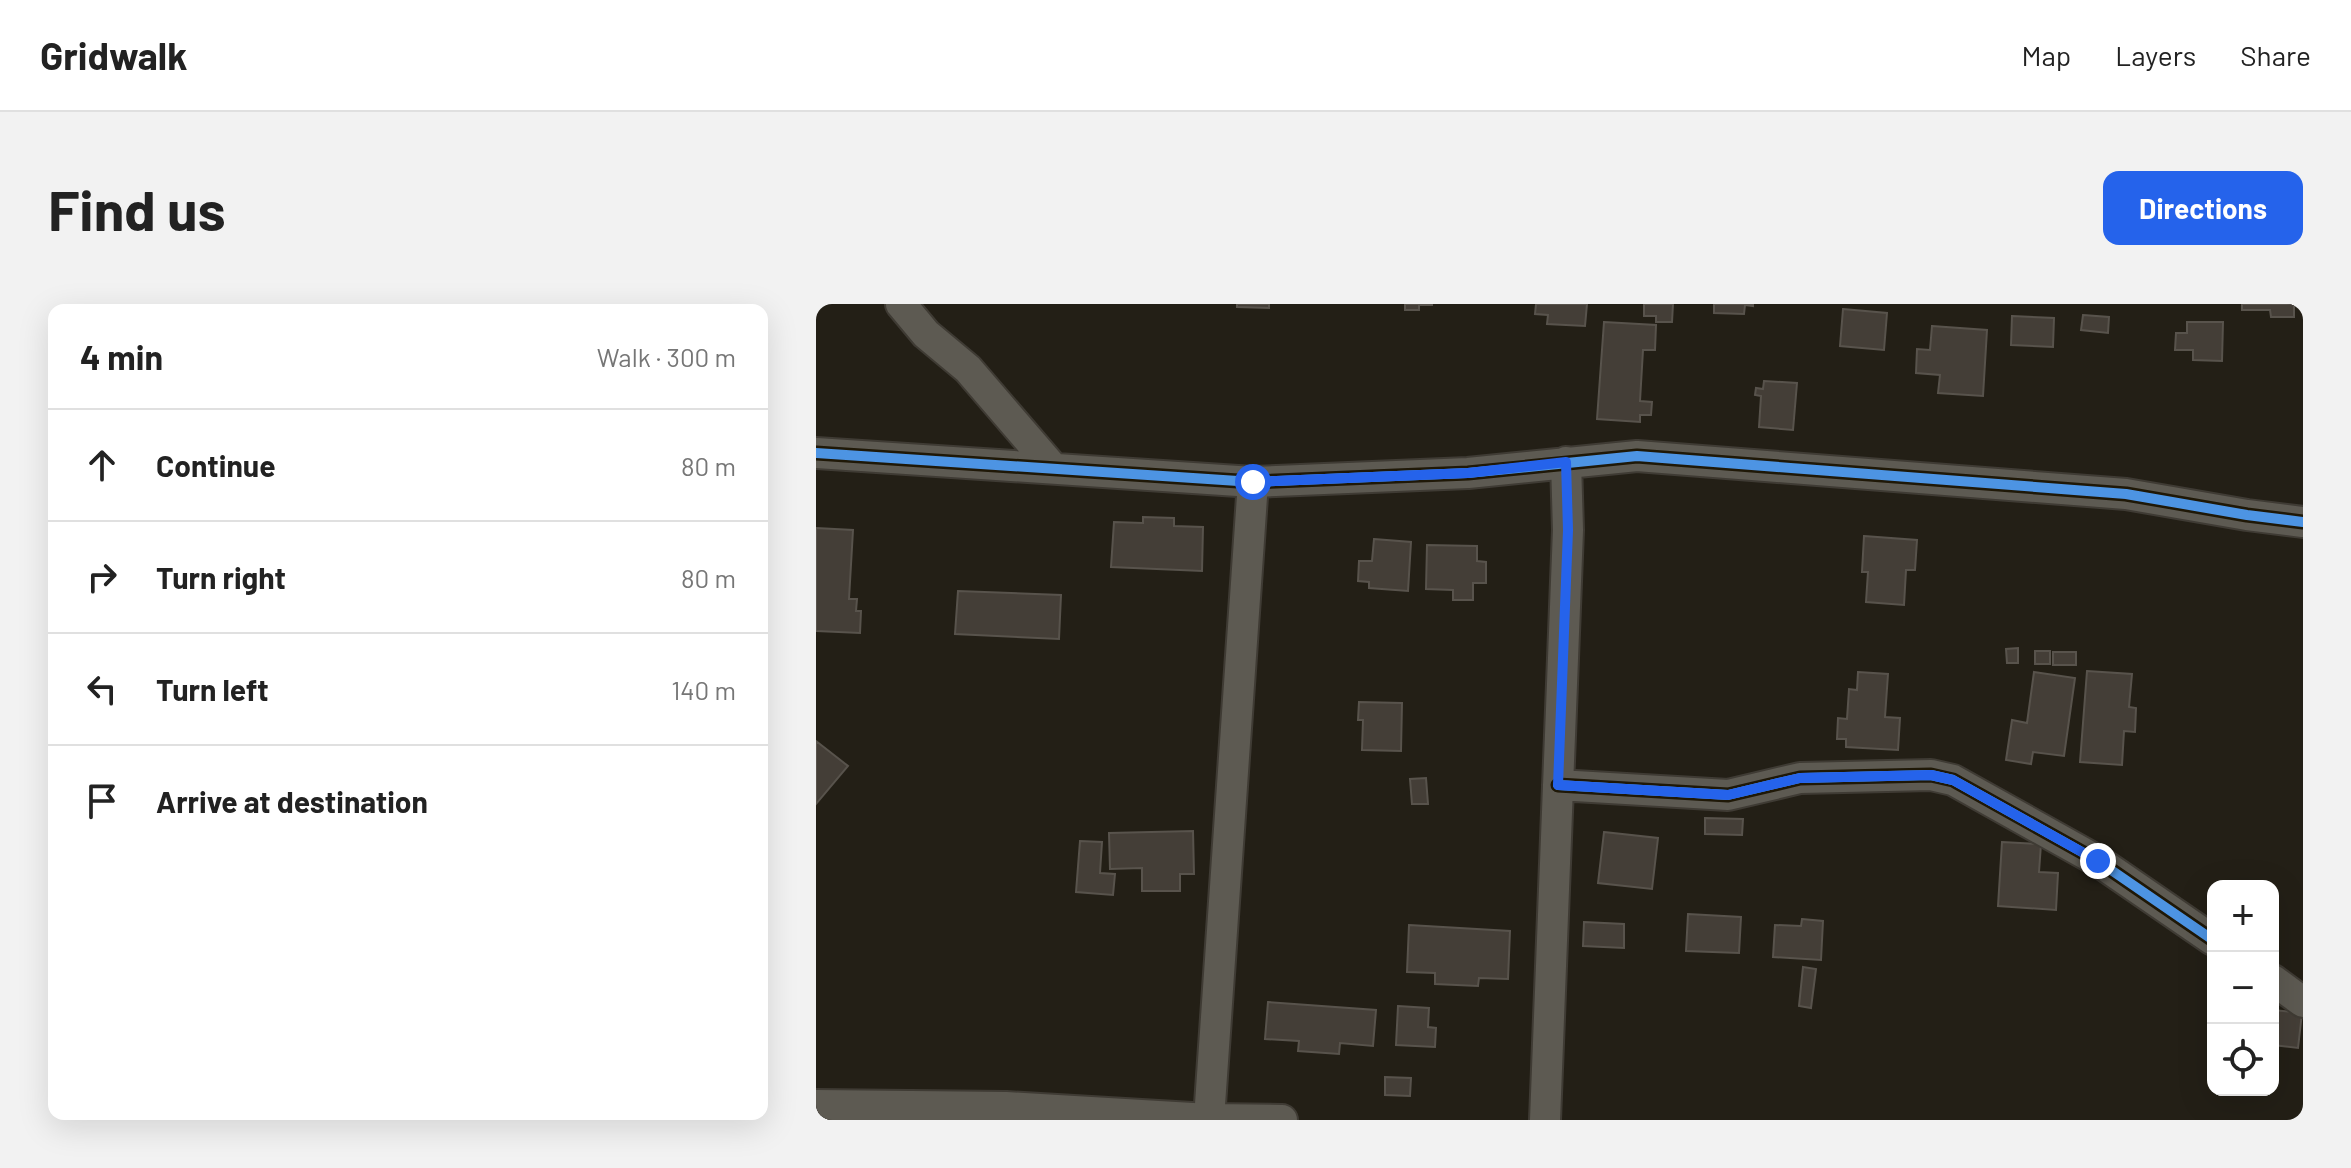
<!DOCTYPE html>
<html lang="en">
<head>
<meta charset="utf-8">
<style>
  :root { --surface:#fff; --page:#f2f2f2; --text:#222; --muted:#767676; --line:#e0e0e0; --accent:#2563eb }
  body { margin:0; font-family:Barlow,sans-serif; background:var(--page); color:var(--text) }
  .controls { position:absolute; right:24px; bottom:24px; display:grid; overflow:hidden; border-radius:16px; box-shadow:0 8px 32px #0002 }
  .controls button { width:72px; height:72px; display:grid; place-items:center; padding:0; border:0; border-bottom:2px solid var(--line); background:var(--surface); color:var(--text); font:40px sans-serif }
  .stop { position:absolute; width:24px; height:24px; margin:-18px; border:6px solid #2563eb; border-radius:50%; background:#fff }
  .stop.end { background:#2563eb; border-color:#fff; box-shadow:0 2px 8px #0008 }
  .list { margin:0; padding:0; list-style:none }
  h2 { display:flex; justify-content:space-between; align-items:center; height:104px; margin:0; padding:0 32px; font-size:34px }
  h2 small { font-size:26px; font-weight:400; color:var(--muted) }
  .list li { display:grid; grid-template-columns:52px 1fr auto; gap:24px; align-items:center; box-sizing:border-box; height:112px; padding:0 32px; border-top:2px solid var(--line) }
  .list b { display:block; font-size:30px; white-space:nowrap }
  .list em { font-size:26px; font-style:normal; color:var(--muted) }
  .icon { flex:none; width:44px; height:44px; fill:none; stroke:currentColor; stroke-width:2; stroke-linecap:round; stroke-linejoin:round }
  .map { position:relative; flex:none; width:1487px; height:816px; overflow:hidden; border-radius:16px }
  header { display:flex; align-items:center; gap:48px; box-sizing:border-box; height:112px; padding:0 40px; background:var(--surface); border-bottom:2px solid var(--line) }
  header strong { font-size:38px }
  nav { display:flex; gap:44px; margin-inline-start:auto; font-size:28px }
  .intro { display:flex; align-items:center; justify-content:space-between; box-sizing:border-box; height:192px; padding:0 48px }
  h1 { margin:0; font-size:56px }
  .button { padding:20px 36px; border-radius:16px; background:var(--accent); color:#fff; font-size:28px; font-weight:700 }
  main { display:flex; gap:48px; padding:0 48px }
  aside { flex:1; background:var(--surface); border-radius:16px; box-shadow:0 8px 32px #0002 }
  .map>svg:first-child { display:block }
</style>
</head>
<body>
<header>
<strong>Gridwalk</strong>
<nav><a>Map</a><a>Layers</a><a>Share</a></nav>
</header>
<div class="intro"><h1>Find us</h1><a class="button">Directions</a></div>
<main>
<aside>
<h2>4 min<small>Walk · 300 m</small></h2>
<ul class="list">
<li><svg class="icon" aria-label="ahead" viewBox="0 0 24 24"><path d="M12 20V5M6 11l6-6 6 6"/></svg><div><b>Continue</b></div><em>80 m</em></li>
<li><svg class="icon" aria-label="right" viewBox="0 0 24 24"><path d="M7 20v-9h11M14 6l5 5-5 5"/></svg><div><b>Turn right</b></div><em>80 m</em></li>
<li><svg class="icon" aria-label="left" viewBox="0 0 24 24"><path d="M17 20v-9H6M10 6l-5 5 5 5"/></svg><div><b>Turn left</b></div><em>140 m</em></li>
<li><svg class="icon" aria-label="arrive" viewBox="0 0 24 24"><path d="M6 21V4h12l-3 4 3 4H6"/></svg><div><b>Arrive at destination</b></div></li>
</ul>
</aside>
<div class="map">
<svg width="1487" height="816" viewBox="0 0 1487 816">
  <rect width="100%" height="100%" fill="#231f16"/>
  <path fill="#443e37" stroke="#58534c" stroke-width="2" d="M421,0H453V4L421,3Z
    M589,0H616V1H603V6H589Z
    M720,0H771L769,22L731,20L732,11L719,10Z
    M828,0H857L856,18H840V12H828Z
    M898,0H937V2L929,1L928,10L898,9Z
    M1426,0H1478V13H1455L1454,6H1426Z
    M1027,5L1071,9L1068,46L1024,42Z
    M1267,11L1293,13L1292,29L1265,26Z
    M1196,12L1238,14L1237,43L1195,41Z
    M788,18L840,21L839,46H827L824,97L836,98L835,111H824V118L781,115Z
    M1371,18H1407L1406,57L1377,56V46H1359L1360,29H1371Z
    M1116,22L1171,26L1167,92L1122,89L1124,71L1100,69L1101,45L1114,46Z
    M948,77L981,79L977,126L943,123L945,92L939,91L940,84L947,85Z
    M327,213L358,214V222L387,223L386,267L295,263L298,218L327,219Z
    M0,224L37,226L33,295H41L40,307H45L44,329L0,327Z
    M1048,232L1101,236L1099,266H1090L1088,301L1050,298L1052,268H1046Z
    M558,235L595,238L592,287L553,284V278L542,277L543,257H556Z
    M611,241L661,242V257L670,258V279H657V296H637V286L610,285Z
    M142,287L245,291L243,335L139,330Z
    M1202,344V359H1191L1190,345Z
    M1219,347H1234V360H1219Z
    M1237,348H1260V361H1237Z
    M1271,367L1316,370L1313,403L1320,404L1319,428L1308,427L1306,461L1264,458Z
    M1042,368L1072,370L1069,413L1084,414L1082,446L1030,443V435H1021L1022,414L1031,415L1033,385L1041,386Z
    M1218,368L1259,374L1248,452L1217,448L1215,460L1190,456L1196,416L1211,419Z
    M543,398L586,399L585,447L546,446L547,416H542Z
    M0,437L32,462L0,500Z
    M610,474L612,500H596L594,475Z
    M889,514L927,515L926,531L889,530Z
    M377,527L378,570H364V587H326V564L294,565L293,529Z
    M788,528L842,534L836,585L782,579Z
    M264,537L286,538L284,569L299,570L297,591L260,588Z
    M1186,538L1225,540L1223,568L1242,569L1240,606L1182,602Z
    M872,610L925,613L923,649L870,647Z
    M986,615L1007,617L1005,656L957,653L959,621L985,622Z
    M768,618L808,620V644L767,642Z
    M593,621L694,627L692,675L663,674L662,682L619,680V669L591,668Z
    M987,663L1000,665L995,704L983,702Z
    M452,698L560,706L557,742L524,739L523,750L482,747L483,737L449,735Z
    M582,702L613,704L612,723L620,724L619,743L580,741Z
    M1457,706L1486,709L1482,744L1457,741Z
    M569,773L595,774L594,792L569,791Z"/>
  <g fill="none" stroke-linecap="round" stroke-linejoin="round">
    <g stroke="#3f3b34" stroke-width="34">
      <path id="street" d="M85,0L110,30L152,65L237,164
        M0,149L437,178L652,169L821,152L1310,190L1431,211L1487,218
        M742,481L912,491L984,474L1115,471L1137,476L1282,557L1397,636
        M1457,676L1487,698
        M0,801L190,803L393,815L466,816
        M393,815L437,178
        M729,816L752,226L750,158"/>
    </g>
    <use href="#street" stroke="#5d5a52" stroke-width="30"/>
    <g stroke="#1f1807" stroke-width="15">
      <path id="cycleway" d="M0,149L437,178L652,169L821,152L1310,190L1431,211L1487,218
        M742,481L912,491L984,474L1115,471L1137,476L1282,557L1397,636"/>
    </g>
    <use href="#cycleway" stroke="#4d94e3" stroke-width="10"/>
  </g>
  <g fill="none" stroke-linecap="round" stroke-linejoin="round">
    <path stroke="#2563eb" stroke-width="10" d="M437,178L652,169L750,158L752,226L742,481L912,491L984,474L1115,471L1137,476L1282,557"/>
  </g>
</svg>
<div class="controls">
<button>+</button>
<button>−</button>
<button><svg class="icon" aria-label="locate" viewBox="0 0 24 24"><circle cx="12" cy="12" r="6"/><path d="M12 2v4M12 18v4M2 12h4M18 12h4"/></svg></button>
</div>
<div class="stop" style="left:437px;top:178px"></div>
<div class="stop end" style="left:1282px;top:557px"></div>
</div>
</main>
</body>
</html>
